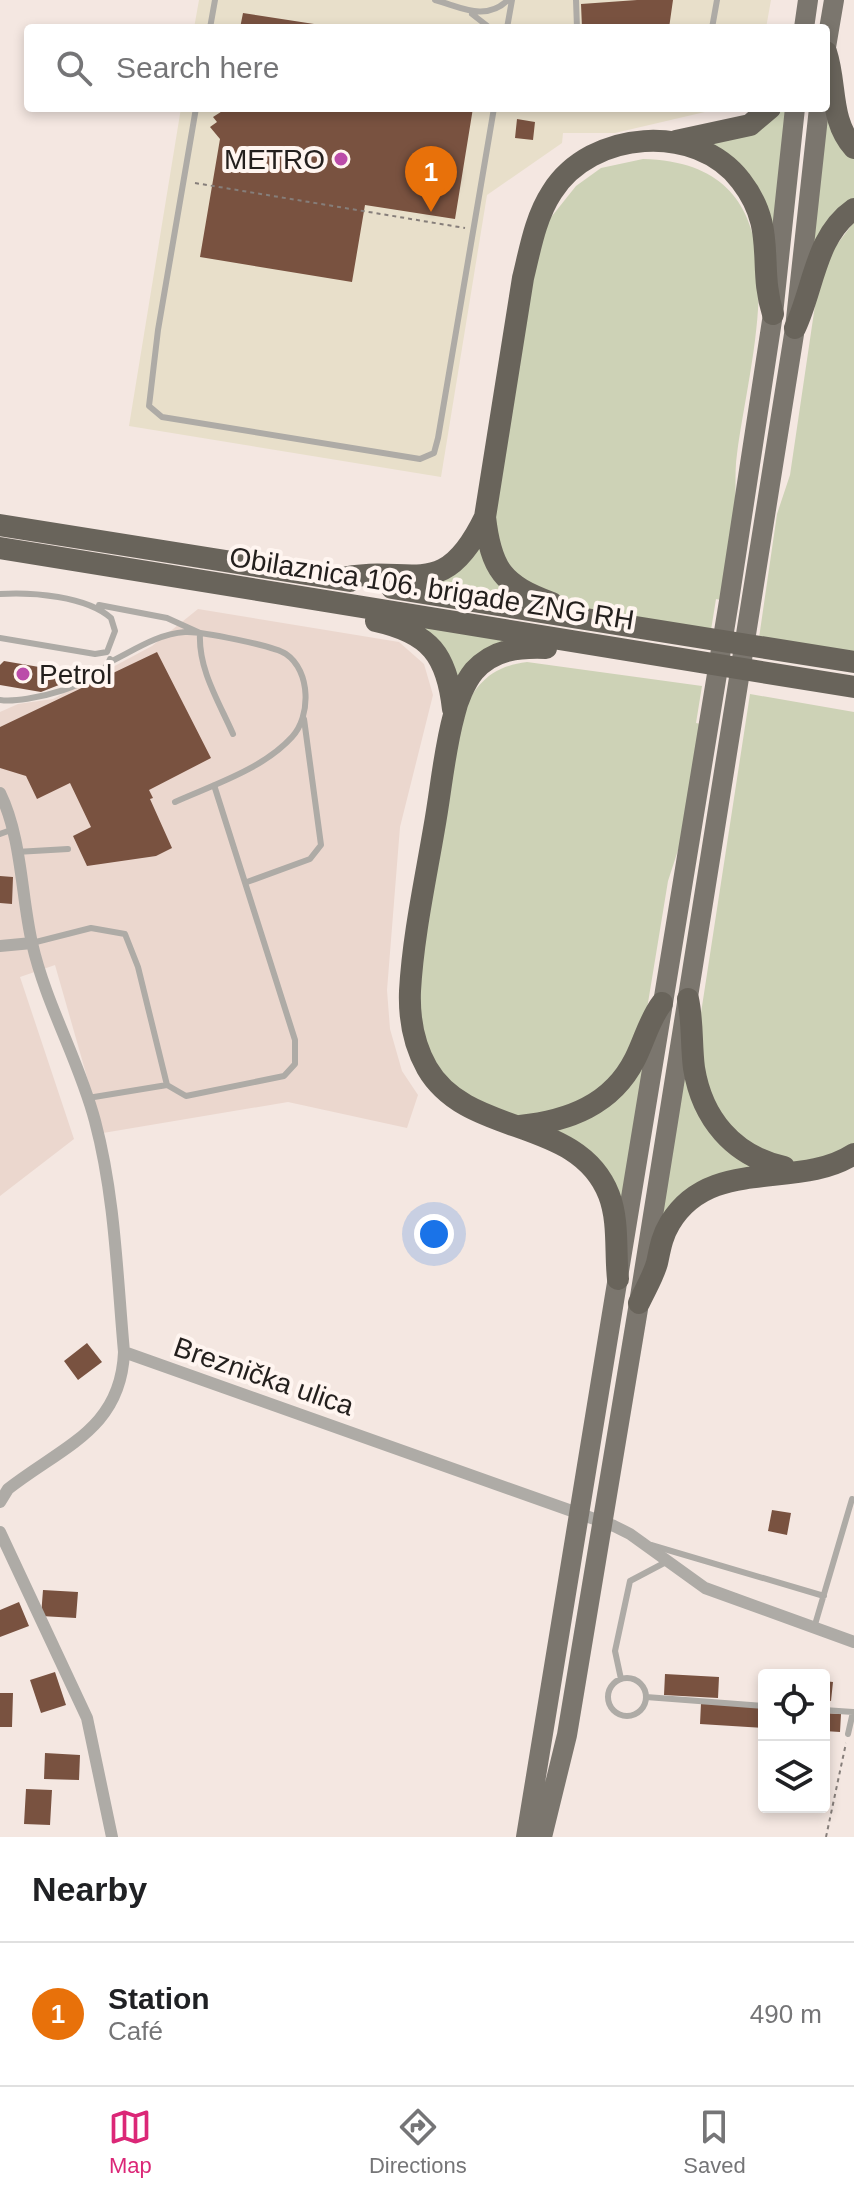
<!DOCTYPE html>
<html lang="en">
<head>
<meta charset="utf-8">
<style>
  :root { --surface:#fff; --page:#f6f6f6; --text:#202124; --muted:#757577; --line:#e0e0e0; --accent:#db2777 }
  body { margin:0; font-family:Helvetica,sans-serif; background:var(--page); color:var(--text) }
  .controls { position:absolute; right:24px; bottom:24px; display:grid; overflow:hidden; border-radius:8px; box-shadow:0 4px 12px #0003 }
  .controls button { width:72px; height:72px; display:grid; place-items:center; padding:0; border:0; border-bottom:2px solid var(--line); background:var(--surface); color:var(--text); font:40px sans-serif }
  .you { position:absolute; left:434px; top:1234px; width:28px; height:28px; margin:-20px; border:6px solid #fff; border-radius:50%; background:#1a73e8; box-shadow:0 0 0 12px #1a73e833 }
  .badge { display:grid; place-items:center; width:52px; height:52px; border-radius:50%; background:var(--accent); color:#fff; font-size:26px; font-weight:700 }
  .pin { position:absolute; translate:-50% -66px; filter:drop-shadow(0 2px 4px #0008) }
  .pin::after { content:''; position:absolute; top:42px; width:28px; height:24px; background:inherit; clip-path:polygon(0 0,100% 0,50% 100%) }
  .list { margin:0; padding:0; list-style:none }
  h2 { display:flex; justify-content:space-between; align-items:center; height:104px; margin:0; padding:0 32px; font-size:34px }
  h2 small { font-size:26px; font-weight:400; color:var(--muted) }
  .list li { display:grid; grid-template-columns:52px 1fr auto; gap:24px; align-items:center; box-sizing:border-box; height:144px; padding:0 32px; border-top:2px solid var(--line) }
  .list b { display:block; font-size:30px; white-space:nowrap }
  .list p { margin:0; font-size:26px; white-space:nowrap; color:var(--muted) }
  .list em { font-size:26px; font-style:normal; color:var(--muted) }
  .icon { flex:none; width:44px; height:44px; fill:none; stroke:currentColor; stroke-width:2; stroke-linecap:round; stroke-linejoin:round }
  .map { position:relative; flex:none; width:854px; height:1837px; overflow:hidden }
  .search { position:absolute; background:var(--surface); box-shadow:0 4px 12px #0003; left:24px; right:24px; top:24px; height:88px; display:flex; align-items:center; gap:20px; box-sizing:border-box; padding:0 28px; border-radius:8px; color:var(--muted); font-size:30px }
  .sheet { height:248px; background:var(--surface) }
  nav { display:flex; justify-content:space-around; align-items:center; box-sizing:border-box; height:112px; border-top:2px solid var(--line); background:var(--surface); font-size:22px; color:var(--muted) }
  nav a { display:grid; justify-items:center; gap:4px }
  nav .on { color:var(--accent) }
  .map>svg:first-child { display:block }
</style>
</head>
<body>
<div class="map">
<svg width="854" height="1837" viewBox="0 0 854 1837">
  <rect width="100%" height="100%" fill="#f4e7e1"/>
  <path fill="#e8dfca" d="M199,0H771L766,28H194Z
    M181,108H722L615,133H563L562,143L487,195L441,477L129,426Z"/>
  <path fill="#ebd7ce" d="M198,609L399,642L424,664L433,695L400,827L387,990L390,1029L402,1071L418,1095L407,1128L288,1102L103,1133L55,965L20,977L74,1139L0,1196V712L18,704L53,699L152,646Z"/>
  <path fill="#cdd2b6" d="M777,108H789L776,230L705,141Z
    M825,111L854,156V198L844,206L811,252Z
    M643,159C812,163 750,350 737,454C734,474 737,495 734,515C731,543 726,571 721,600L716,599L711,630L572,606L528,590L514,581L491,529L528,297L548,221L576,186L601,168Z
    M854,222V654L759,638L777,514L790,475L818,285L835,247Z
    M477,542L515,595V600L425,586Z
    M421,625L511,638L460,683Z
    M527,662L702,686L696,723L701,724L681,841L668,881L646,1015L633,1055L583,1107L518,1122L456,1095L420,1037L418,981L459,719C475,686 488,667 527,662Z
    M750,694L854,712V1150L815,1165L760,1157L712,1111L697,1039Z
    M647,1063L622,1206L548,1128Z
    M685,1068L759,1167L667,1217L661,1216Z"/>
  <path fill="#795240" d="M637,0H673L669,28H582L581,4Z
    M243,13L327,26V28H240Z
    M227,108H473L455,219L365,205L352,282L200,257L220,139L210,127L217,122L213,117Z
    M517,119L535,122L533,140L515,138Z
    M157,652L211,758L149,790L153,798L150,799L172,848L156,856L87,866L73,836L91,827L70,783L37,799L26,776L0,768V727Z
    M4,661L45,668L67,672L64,683L41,692L0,685V665Z
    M0,876L13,877L12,904L0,903Z
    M87,1343L102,1362L78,1380L64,1361Z
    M772,1510L791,1513L787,1535L768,1531Z
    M43,1590L78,1592L76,1618L41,1616Z
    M19,1602L29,1626L0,1637V1610Z
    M55,1672L66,1705L41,1713L30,1680Z
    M665,1674L719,1677L718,1698L664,1695Z
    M824,1681L833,1682L831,1701L824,1700Z
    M0,1693H13L12,1727H0Z
    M701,1703L764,1708V1728L700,1724Z
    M824,1713L841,1714L840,1732L824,1731Z
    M45,1753L80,1755L79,1780L44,1779Z
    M26,1789L52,1790L50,1825L24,1824Z"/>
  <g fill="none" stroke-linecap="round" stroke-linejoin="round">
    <path stroke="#867e7a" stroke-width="2" stroke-dasharray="4 4" stroke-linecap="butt" d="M195,183L465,228
      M826,1837L846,1743"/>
    <path stroke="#aeaba6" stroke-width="6" d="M435,0C461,7 485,22 508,0
      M576,0L577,28
      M472,14L490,28
      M210,28L215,0
      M507,28L512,0
      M712,28L717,0
      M196,108L158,330L149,406L162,417L420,459L434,453L438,438L494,108
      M0,594C32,592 86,596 111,618L115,631L107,652L95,654L0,638
      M99,605L167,618L200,633C198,669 219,702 233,734
      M112,661C136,649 158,634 185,632C201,631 274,646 286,654C311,671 311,717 292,737C263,769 213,785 175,802
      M0,700C26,704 104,684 110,659
      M0,834L11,830
      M16,852L68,849
      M247,882L310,859L321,845L304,719
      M32,943L91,928L125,934L138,967L167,1085
      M88,1098L167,1085L186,1096L284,1076L295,1064V1040L214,785
      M651,1545L824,1596
      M814,1628L852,1499
      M608 1697a19 19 0 1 1 38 0a19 19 0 1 1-38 0Z
      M621,1679L615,1651L630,1581L666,1562
      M646,1697L764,1706
      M824,1710L853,1712
      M848,1734L853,1712"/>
    <path stroke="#aeaba6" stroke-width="12" d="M0,793C22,838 21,895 32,943C46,1005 79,1060 95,1121C115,1196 117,1275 124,1352
      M0,946L32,943
      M0,1502L8,1489C63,1446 121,1429 124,1352L614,1526L630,1534L705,1588L854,1642
      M0,1532L87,1718L112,1837"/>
    <path stroke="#7b766e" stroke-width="20" d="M804,28L808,0
      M826,47L834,0
      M526,1837L729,601L773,314L795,108
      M542,1837L567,1735L639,1303L795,328L819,108"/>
    <path stroke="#69645b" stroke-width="22" d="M826,52C837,85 829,120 854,148
      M676,141L750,125L770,108
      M795,328C814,288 815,236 854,209
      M485,517C491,570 503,585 552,603
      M0,525L350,581
      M0,548L854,687
      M337,579C411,562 442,606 485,517L523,278C530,250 535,218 552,192C591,130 696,122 741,181C778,229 757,265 773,314
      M392,588L854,662
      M376,621C430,633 447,655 453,709
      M546,648C519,647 494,649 474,671C465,682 457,701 454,715C444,751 441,791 434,829C425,882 413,937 410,991C409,1017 414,1045 427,1068C468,1139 578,1115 609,1195C619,1221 615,1252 618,1279
      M688,999C693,1022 691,1045 694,1068C702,1118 733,1156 784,1167
      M520,1126C568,1121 612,1105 635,1059C645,1039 649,1020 662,1003
      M639,1303C645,1290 653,1277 657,1263C660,1249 662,1236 670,1223C711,1155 797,1191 854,1154"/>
  </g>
  <g fill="#bb4ca9" stroke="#fff5f0" stroke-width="3">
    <circle cx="341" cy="159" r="8"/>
    <circle cx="23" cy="674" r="8"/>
  </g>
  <g text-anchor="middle" stroke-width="8" stroke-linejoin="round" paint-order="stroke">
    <g font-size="28" fill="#231f1d" stroke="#fff5f0" text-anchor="end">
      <text x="325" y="169">METRO</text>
      <text x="39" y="684" text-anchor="start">Petrol</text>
    </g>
    <g font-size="28" fill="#231f1d" stroke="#fff5f0">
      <text transform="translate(432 588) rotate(9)" y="10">Obilaznica 106. brigade ZNG RH</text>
      <text transform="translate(264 1376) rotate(19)" y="10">Breznička ulica</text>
    </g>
  </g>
</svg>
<div class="controls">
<button><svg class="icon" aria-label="locate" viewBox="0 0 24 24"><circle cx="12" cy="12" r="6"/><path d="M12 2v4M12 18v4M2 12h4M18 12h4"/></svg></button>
<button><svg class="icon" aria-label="layers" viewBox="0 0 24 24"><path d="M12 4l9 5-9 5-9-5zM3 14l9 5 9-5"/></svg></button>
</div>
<div class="you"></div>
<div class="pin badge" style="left:431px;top:212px;background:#e8710a">1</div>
<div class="search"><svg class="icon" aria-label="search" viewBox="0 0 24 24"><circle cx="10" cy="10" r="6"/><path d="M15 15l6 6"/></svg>Search here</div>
</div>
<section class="sheet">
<h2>Nearby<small></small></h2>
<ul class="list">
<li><span class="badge" style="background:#e8710a">1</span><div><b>Station</b><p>Café</p></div><em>490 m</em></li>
</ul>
</section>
<nav>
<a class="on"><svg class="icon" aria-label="map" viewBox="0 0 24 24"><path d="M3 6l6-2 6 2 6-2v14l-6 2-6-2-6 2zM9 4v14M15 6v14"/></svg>Map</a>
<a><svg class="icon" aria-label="directions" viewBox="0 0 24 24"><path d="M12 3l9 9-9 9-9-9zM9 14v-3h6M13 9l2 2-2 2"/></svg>Directions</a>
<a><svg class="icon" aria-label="saved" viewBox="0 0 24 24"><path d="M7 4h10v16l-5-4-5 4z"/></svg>Saved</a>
</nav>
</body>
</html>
